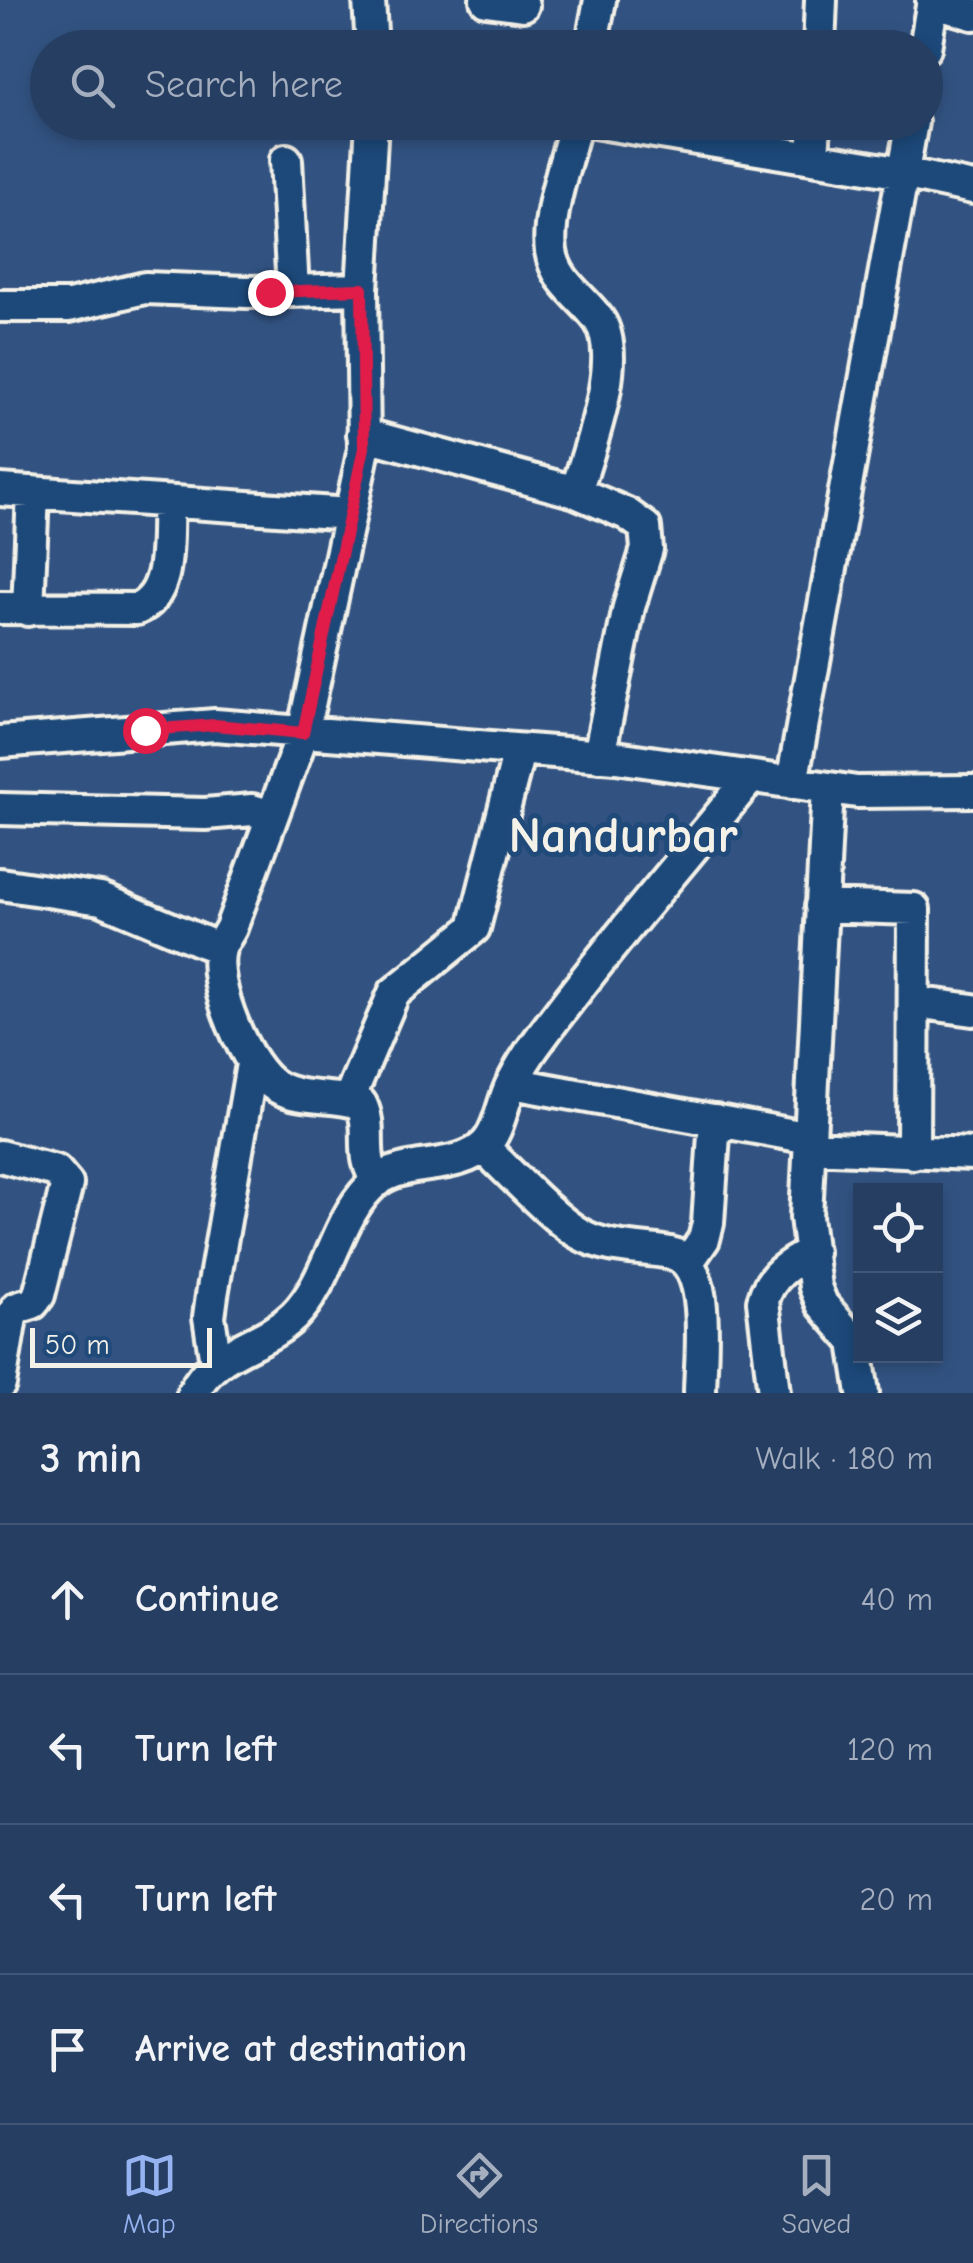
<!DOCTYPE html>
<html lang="en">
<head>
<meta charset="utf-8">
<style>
  :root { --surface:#263e62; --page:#32496b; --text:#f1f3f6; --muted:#a4aebe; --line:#425777; --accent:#95b2f1 }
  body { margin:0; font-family:"Comic Neue",sans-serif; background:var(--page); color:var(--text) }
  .controls { position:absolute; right:30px; bottom:30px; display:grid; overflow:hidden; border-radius:0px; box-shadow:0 5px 15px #0003 }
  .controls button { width:90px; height:90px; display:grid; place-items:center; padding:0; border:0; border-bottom:2px solid var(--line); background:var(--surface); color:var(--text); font:50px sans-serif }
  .scale { position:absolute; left:30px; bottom:25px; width:182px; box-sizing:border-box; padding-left:10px; border:5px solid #f4f1e8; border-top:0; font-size:28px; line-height:35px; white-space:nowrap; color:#f4f1e8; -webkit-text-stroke:8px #1f4a7a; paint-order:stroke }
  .stop { position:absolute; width:30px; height:30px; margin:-22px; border:8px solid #e11d48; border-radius:50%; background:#fff }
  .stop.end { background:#e11d48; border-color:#fff; box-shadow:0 2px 10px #0008 }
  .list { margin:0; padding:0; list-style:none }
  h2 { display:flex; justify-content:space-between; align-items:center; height:130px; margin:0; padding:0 40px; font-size:42px }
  h2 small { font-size:32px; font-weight:400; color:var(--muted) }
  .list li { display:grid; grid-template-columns:65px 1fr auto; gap:30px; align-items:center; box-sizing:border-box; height:150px; padding:0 40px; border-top:2px solid var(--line) }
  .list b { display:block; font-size:38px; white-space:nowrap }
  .list em { font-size:32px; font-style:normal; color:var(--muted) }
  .icon { flex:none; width:55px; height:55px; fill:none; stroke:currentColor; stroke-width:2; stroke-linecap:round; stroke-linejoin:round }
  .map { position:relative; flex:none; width:973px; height:1393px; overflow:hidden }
  .search { position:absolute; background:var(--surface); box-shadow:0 5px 15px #0003; left:30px; right:30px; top:30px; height:110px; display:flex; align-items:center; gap:25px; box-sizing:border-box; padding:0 35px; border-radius:55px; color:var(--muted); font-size:38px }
  .sheet { height:730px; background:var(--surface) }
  nav { display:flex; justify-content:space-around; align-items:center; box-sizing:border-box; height:140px; border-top:2px solid var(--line); background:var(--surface); font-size:28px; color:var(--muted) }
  nav a { display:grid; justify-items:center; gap:5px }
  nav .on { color:var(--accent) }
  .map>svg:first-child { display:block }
</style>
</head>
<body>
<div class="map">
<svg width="973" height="1393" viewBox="0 0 973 1393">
  <rect width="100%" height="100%" fill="#325382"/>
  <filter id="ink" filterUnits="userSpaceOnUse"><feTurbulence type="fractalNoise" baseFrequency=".01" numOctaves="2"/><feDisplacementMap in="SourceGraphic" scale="20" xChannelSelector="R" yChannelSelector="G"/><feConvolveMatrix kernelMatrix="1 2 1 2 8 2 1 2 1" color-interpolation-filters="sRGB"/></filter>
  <g filter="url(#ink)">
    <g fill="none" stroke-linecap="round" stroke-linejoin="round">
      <g stroke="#f4f1e8" stroke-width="38">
        <path id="minor" d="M369,0L372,48
          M486,0L523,5
          M932,2L973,14
          M591,48L600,0
          M819,48L821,0
          M925,48L933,0
          M372,122L362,289L364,449L303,733L231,928C228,934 222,942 220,949C210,983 246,1070 277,1087C303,1101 335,1094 361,1104C374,1129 358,1157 378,1181
          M576,122C567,159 546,215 551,251C556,283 582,296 599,320C625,358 588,451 576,492
          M594,122L903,173L973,188
          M813,158L815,122
          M286,160L293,291
          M0,306H69L145,288L247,292L362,289
          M363,434L576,492L627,514L645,527L647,549L629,607L599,756
          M0,490L350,514
          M0,608L137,609C174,594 165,536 168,502
          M28,610L33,492
          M0,742L215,725L616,757L857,792L973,791
          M792,783L912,122
          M828,788L806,1217L815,1287L822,1304L855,1342L863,1393
          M0,809L205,814L252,810L272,816
          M0,884L101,899L220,949
          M821,906L914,909L913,1153
          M914,1002L973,1010
          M512,1083L810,1138
          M349,1099L394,993L474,928L519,751
          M483,1147C509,1171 552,1218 580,1234C608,1250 640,1247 670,1253C714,1262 700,1359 700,1393
          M810,1147L973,1154
          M0,1156L56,1171L67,1184L39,1295L33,1303L17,1308L11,1317L0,1384
          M688,1262L704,1239L708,1223L715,1120
          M216,1362L209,1317L212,1295L252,1064
          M193,1393C215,1348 261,1348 294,1316C332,1278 337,1212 377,1181C408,1158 457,1172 485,1145C500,1130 502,1102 512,1083C519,1070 527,1056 536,1044C603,952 679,866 751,777
          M774,1393L763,1301C770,1275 789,1264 812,1252"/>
      </g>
      <use href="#minor" stroke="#1f4a7a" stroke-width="30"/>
    </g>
  </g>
  <g fill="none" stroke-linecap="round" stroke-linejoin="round" filter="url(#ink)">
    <path stroke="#e11d48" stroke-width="12" d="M145,730L215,725L303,733L364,448L362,289L270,292"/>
  </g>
  <g text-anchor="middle" stroke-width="10" stroke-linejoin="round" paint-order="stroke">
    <g font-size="50" font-weight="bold" fill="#f4f1e8" stroke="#1f4a7a">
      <text x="623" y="852">Nandurbar</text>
    </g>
  </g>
</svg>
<div class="controls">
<button><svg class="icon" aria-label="locate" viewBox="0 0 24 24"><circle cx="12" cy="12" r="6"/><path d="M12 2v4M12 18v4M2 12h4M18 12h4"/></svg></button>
<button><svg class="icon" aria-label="layers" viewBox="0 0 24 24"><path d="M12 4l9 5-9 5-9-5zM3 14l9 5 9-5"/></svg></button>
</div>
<div class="scale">50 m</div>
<div class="stop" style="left:145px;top:730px"></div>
<div class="stop end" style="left:270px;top:292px"></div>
<div class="search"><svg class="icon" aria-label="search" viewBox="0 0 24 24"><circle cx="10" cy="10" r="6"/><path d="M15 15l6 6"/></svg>Search here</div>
</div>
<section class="sheet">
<h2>3 min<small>Walk · 180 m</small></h2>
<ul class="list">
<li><svg class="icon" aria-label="ahead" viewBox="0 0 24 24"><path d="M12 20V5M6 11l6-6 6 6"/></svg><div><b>Continue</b></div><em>40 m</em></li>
<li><svg class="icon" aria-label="left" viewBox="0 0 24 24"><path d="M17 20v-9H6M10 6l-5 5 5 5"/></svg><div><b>Turn left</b></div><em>120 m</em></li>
<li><svg class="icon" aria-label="left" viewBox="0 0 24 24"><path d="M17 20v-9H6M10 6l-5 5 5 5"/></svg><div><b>Turn left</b></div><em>20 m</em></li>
<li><svg class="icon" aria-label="arrive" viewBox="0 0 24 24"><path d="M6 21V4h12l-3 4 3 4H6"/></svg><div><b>Arrive at destination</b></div></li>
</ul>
</section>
<nav>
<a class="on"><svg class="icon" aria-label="map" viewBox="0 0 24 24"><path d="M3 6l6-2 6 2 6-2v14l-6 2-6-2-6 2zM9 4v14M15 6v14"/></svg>Map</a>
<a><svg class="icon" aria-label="directions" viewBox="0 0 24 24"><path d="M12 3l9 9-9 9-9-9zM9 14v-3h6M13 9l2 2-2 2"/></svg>Directions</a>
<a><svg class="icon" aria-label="saved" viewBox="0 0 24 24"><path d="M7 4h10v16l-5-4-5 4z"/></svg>Saved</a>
</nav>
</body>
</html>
